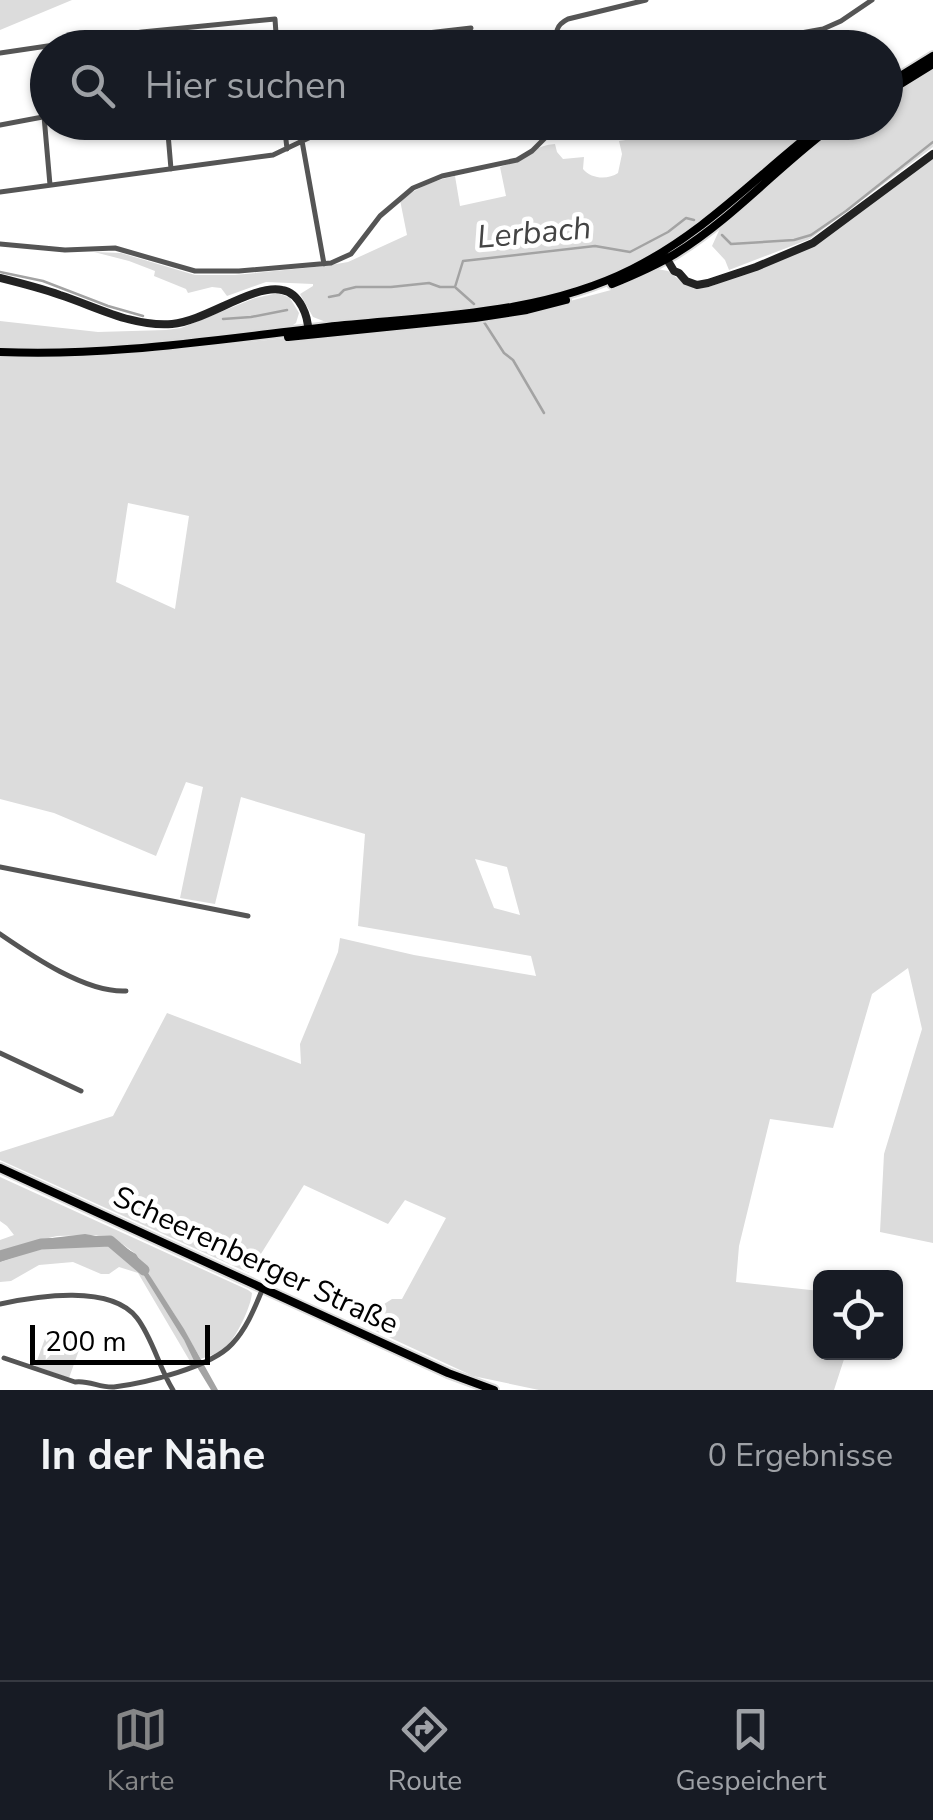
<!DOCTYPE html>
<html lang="de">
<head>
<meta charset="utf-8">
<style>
  :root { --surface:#171b24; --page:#20242c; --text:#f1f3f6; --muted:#9ea1a6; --line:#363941; --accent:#858687 }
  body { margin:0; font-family:"Nunito Sans",sans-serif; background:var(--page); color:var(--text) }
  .controls { position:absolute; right:30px; bottom:30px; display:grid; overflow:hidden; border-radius:15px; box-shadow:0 2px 8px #0004 }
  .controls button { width:90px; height:90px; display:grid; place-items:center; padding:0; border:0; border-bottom:2px solid var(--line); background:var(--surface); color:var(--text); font:50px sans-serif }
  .scale { position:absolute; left:30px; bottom:25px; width:180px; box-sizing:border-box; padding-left:10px; border:5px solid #000; border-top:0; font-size:28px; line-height:35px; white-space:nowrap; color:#000; -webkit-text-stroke:8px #fff; paint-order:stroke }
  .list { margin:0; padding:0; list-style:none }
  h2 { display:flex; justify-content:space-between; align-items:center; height:130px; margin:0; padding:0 40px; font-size:42px }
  h2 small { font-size:32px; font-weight:400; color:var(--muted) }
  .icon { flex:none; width:55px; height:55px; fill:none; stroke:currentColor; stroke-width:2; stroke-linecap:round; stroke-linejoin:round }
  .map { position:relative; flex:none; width:933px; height:1390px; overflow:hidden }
  .search { position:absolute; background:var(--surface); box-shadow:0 2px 8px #0004; left:30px; right:30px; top:30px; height:110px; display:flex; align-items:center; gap:25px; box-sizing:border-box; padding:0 35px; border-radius:55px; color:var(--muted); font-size:38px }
  .sheet { height:290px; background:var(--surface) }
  nav { display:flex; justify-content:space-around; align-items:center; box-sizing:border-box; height:140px; border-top:2px solid var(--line); background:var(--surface); font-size:28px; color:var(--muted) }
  nav a { display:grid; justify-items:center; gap:5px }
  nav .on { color:var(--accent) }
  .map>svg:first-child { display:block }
</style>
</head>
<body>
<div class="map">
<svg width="933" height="1390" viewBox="0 0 933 1390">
  <rect width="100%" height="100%" fill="#fff"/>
  <path fill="#dcdcdc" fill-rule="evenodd" d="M0,0H72L0,30Z
    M933,68V147L810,239L729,270L725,260L712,246L722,224L809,148L844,123L886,122V96Z
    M652,123H819C767,163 721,211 665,247C572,308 435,312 326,322L313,317L300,294L313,286V284L266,282L227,296L221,288L212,287L188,293L186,289L154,276L155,271L129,261L94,252L121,253L195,275H235L325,266L348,262L407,235L400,200C417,188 434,180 455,176L460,206L506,196L500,167C519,161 534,145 555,144L557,152L563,159L584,157L583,169C591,179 608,180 618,173L622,154L619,141L653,136Z
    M933,157V1243L880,1232L884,1154L922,1029L908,968L872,994L833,1128L770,1119L739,1246L736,1282L820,1291V1352L846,1353L834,1390H539L473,1376L356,1322L392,1299H402L446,1218L405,1200L388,1224L304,1185L249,1273L0,1160V1152L113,1116L167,1013L301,1064L300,1044L338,952L340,938L414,955L536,976L531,956L358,926L365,834L241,797L215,904L180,898L203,787L186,782L156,856L54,813L0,799V355L232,344L533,311L611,290L657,269L668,271L686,285L696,288L709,287L814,245ZM128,503L189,516L175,609L116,582ZM475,859L507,867L520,915L494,908Z
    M278,293L290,298L299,313L296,323L287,329C192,336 96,354 0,348V321L98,332L166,330L181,328L255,298Z
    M0,1177L248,1290L252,1293C251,1307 236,1338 225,1348C219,1353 209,1356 201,1359L173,1312L153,1282L147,1270L136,1254L121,1243L95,1235L57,1236L44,1239L32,1247L0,1257V1240L14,1235L7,1226L0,1221Z
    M76,1239C92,1240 107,1240 121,1250C141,1263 185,1338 195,1362L191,1363L138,1273L119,1267L109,1274H101L73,1262L39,1265L11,1281L0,1282V1262L53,1243Z
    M47,1333L84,1336L69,1378L35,1366Z"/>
  <path fill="#a3a3a3" d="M85,1234L108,1238L136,1254L184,1329L218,1390H211L197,1367L184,1340L138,1266L119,1248L101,1240L76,1239L53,1243L0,1262V1257L32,1247L44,1239Z"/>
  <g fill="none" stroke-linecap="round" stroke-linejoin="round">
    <path stroke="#a3a3a3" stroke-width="2.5" d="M722,235L731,244L794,240L811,235L846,211L933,142
      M0,272L43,281L108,306L143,316
      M456,288L474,304
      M329,297L339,295L344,290L356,287H391L429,283L440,287H455L463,261L595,246L630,252L668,232L686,218L694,220
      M223,319L251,317L287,310
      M484,322L504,353L513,360L544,413"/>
    <path stroke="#a3a3a3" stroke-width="11" d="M0,1256L41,1244L110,1241L144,1270"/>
    <g stroke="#dbdbdb" stroke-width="12">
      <path id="primary" d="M886,85L933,56
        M886,93L933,64
        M612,284C634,275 655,266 675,254C735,217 781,163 838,122
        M288,337L475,318L527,310L566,300
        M0,352C109,357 219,339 327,327C428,316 539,316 632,269C708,231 759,173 826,122
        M0,1168L448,1373L494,1390"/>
    </g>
    <path stroke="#555" stroke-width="5" d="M297,48L471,28
      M558,48C556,33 554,26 568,19L646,0
      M718,48L823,29L841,21L872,0
      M0,53L142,32L275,19L277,48
      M44,116L50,185
      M167,122L171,169
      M284,122L287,149
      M0,125L48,116
      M302,141L324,264
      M0,192L273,155L342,122
      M0,244L65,250L115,248L195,271H239L331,263L351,254L380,216L413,188L442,176L517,160L532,151L549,134
      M0,867L248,916
      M0,934C32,956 86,993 126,991
      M0,1053L81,1091
      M0,1304C37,1296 111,1284 137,1318C153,1339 159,1368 173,1390
      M4,1358L75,1382C89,1380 100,1388 114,1387C146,1383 211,1367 232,1344C247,1328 255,1307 263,1288"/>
    <path stroke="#222" stroke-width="8" d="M665,256L674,271L679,273L686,281L697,285L708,283L756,267L813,243L933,154
      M0,278C20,283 40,288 60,295C97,307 132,327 172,324C206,321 253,284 282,290C300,293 309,317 308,333"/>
    <use href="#primary" stroke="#000" stroke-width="8"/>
  </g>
  <g text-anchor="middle" stroke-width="9" stroke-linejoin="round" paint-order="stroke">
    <g font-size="30" fill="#000" stroke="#fff">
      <text transform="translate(256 1260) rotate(25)" y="10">Scheerenberger Straße</text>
    </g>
    <g font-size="32" font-style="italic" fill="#444" stroke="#fff">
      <text transform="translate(534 232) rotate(-5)" y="11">Lerbach</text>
    </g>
  </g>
</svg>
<div class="controls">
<button><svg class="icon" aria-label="locate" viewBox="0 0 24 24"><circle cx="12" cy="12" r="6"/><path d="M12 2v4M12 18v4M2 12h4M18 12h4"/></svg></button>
</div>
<div class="scale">200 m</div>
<div class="search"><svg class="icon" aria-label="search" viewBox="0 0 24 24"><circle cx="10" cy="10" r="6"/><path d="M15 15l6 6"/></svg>Hier suchen</div>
</div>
<section class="sheet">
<h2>In der Nähe<small>0 Ergebnisse</small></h2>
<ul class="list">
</ul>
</section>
<nav>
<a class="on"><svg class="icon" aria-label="map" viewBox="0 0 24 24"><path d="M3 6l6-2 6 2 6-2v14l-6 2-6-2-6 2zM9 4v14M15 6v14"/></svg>Karte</a>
<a><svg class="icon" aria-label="directions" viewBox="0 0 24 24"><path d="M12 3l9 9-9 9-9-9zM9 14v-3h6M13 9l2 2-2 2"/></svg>Route</a>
<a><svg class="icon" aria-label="saved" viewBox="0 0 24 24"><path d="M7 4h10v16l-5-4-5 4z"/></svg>Gespeichert</a>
</nav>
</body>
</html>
